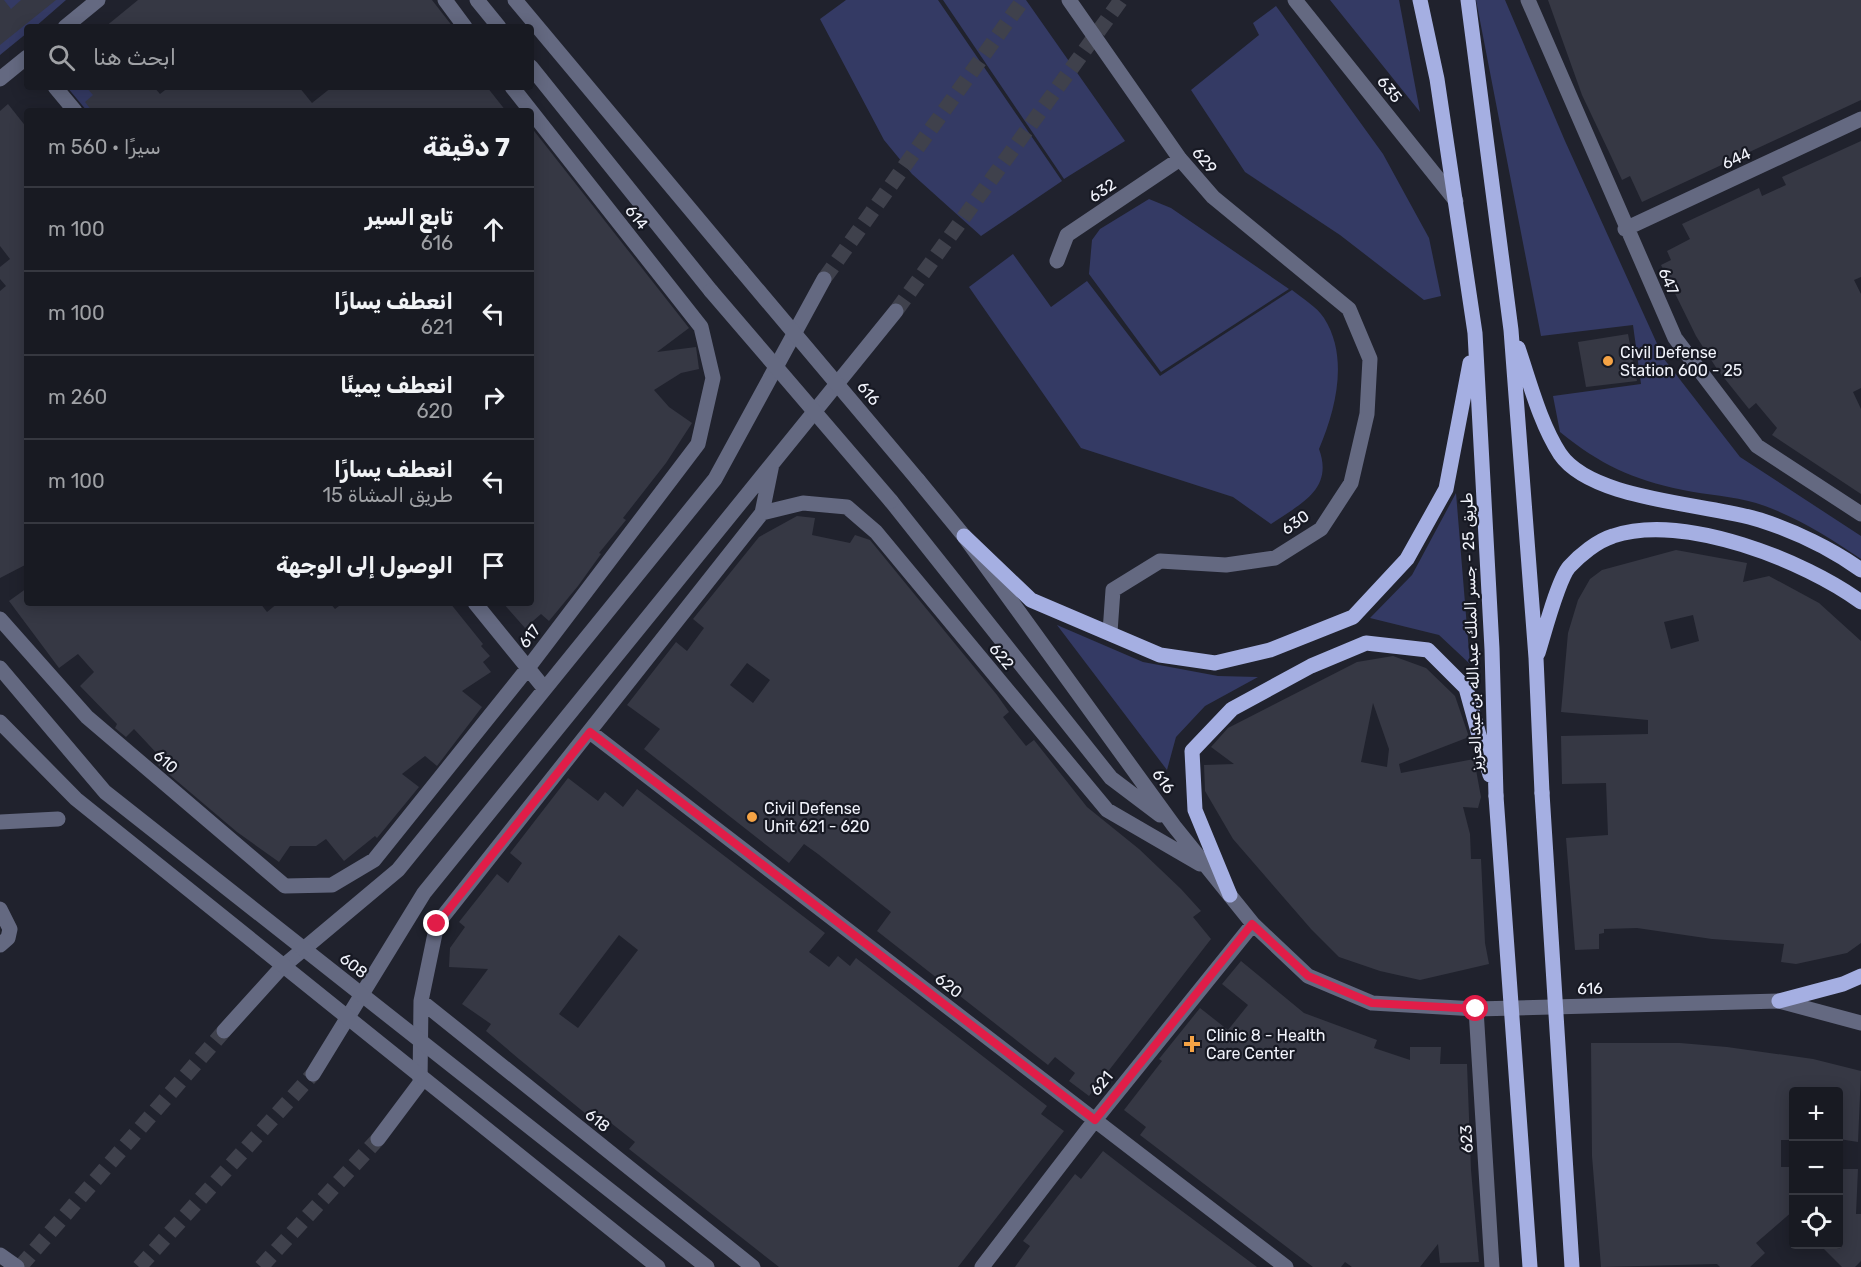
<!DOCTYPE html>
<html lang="ar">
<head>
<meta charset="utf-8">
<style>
  :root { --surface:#181a22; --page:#25272f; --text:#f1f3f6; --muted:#9fa1a5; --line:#363840 }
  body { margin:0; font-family:Rubik,Cairo,sans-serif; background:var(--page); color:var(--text); direction:rtl }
  .controls { position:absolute; right:18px; bottom:18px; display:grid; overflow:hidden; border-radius:6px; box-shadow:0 3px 15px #0003 }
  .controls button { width:54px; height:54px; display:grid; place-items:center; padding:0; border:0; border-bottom:2px solid var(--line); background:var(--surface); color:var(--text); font:30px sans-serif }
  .stop { position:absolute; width:18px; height:18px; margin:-14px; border:4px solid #e11d48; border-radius:50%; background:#fff }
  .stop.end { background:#e11d48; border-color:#fff; box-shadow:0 2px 6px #0008 }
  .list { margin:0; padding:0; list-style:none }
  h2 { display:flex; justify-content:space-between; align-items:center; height:78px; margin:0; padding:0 24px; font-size:26px }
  h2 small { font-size:20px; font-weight:400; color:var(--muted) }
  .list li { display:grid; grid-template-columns:39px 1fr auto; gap:18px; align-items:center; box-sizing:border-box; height:84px; padding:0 24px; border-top:2px solid var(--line) }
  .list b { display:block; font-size:22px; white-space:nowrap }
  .list p { margin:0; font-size:20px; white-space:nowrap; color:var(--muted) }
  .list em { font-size:20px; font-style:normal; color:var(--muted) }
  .icon { flex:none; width:33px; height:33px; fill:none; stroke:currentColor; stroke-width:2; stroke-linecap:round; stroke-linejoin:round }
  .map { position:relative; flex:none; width:1861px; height:1267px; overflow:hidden; direction:ltr }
  .search { position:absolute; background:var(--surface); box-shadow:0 3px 15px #0003; left:24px; top:24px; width:510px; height:66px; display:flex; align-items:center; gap:15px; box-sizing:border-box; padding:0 21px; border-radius:6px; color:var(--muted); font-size:22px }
  .panel { position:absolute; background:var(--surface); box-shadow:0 3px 15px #0003; left:24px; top:108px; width:510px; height:498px; border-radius:6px; direction:rtl }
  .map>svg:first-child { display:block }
</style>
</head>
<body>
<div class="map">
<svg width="1861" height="1267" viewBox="0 0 1861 1267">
  <rect width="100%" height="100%" fill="#20222d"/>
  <path fill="#343a64" d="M0,0H66L35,27H27V33L0,55Z
    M846,0H938L1062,181L981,236L912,174L884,140L820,19Z
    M943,0H1026L1125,141L1064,179Z
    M1330,0H1399L1420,112Z
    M1476,0H1505L1565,141L1664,359L1740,457L1861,536V559C1829,537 1794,515 1756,503C1733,496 1707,495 1683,490C1631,479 1601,465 1560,432L1553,396L1641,384L1633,325L1541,336Z
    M1276,6L1383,154L1429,238L1441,296L1424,300L1340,235L1245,172L1191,90L1259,35L1253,23Z
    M67,87H160L129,111H87Z
    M1149,199L1171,208L1289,289L1161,372L1089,274L1092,240L1100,229Z
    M1013,254L1051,307L1087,281L1160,376L1292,290C1302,298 1317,307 1324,318C1349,357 1336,409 1319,449C1334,490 1300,504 1271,524L1233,497L1081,448L969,287Z
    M1456,493L1470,664L1439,635L1370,618L1412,575Z
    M1057,625L1143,662L1218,676L1258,677L1205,706L1176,737L1167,770Z"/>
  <path fill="#363844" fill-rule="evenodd" d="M0,0H4L11,9L21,0H56L0,45Z
    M138,0H432L453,27H105Z
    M1548,0H1861V100L1642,202L1630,176L1622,180L1610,154L1582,95Z
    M86,87H154L160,94L169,87H299L312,103L332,87H487L506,111H92L85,102L93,95Z
    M8,104L27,128V564L0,578V291L6,286L0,279V267L10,259L0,246V111Z
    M531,127L689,328L657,352L696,347L699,369L681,373L654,390L669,407L692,423L666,463L623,518L626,520L599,553L601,554L578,586L549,621L541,614L525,628L503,603H531Z
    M1861,141V277L1854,280L1861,294V388L1853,392L1861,409V494L1772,435L1777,428L1756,403L1749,409L1717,369L1696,336L1661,265L1671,260L1667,251L1690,239L1682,224L1759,188L1762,196L1786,185L1782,177Z
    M1628,334L1637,381L1586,387L1578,342Z
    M797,516L815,518L812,535L850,543L855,535L870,540L997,695L1009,712L1003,717L1026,746L1034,740L1087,807L1139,849L1181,889L1201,911L1193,917L1211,939L1089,1096L1069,1081L1075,1073L1055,1057L1048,1065L877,931L891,912L818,854L804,844L789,863L644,749L660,729L627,705L676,642L687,651L704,628L693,619L759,537ZM747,663L770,680L753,703L730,685Z
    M1676,550L1747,563L1743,582L1769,576L1819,603L1861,641V943L1847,953L1796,964L1781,962L1784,944L1712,939L1637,928L1604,929V933L1599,934V949L1575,950L1566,838L1608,835L1606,783L1562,784L1561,736L1648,734V720L1561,712L1568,633L1578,600L1590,579L1602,570ZM1693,615L1699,641L1671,649L1664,622Z
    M27,588V603H260L267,612L278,603H330L335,609L343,603H450L483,644L481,646L490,656L483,662L491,672L462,691L482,707L437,766L425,756L402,774L419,787L377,838L375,836L344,861L326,839L316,846H290L279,862L237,832L158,765L163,760L134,729L126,737L115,728L117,724L80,686L94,672L78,654L59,668L9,601Z
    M1393,656L1426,668L1455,696L1469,737L1399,764L1401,773L1474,759L1481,797L1478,808L1463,807L1470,834L1471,859H1481L1485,943L1489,964L1420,980L1380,971L1339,957L1311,929L1233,839L1205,791L1204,765L1234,764L1211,747L1228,728L1357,662ZM1373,703L1389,749L1387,767L1361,762Z
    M568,778L598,801L605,792L623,807L637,789L825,933L809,952L829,967L838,956L850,966L856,958L1047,1106L1041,1114L1064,1131L958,1267H779L629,1149L635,1142L611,1123L596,1112L591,1118L519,1059L486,1031L491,1024L462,1004L488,969L449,967L450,948L465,927L459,922L497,874L508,883L522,863L510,853ZM619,935L638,950L578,1028L559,1014Z
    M1241,961L1304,1013L1377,1040L1374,1048L1410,1060V1047H1441L1440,1064H1467L1471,1170L1479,1262L1440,1263L1438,1244L1420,1267H1352L1345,1262L1341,1267H1313L1140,1135L1146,1127L1124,1110L1162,1061L1159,1059L1200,1008L1228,1030L1248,1005L1222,984Z
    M1591,1043H1680L1727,1047L1813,1059L1861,1071L1858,1142L1839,1139V1092H1794V1140H1781V1167H1794V1210L1756,1243L1765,1253L1750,1267H1720L1717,1264L1601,1267L1592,1156Z
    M1103,1151L1147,1185L1257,1267H1015L1030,1246L1023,1241L1075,1174L1081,1179Z
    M1839,1169H1858L1856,1214H1861V1261L1855,1267H1842L1820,1245H1839Z"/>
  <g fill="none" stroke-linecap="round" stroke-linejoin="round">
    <path stroke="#3f414c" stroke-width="15" stroke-dasharray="15 8" stroke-linecap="butt" d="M824,279L1023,0
      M896,311L1121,0
      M20,1267L224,1031
      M139,1267L313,1074
      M261,1267L378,1139"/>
    <path stroke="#646981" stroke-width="15" d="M445,0L465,27
      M477,0L499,27
      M515,0L741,270
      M1069,0L1180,159L1213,197L1349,309L1370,359L1367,414L1351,483L1321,529L1275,558L1226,565L1160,561L1113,590L1110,632
      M1295,0L1456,201
      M1528,0L1675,338L1757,446L1861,514
      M65,27L98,0
      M531,67L711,291
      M0,79L27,57
      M55,87L75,111
      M1625,229L1861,119
      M1057,261L1067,235L1180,159
      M918,480L964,536L1174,826L1253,924L1308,976L1372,1003L1476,1009L1779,1001L1861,1023
      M891,501L1111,778L1160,815
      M762,513L803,503L847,507L876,532L1107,810L1200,864
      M475,603L544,688
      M0,619L87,717L285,886L332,885L374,860L528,668L698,444L713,378L701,327L512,87
      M590,732L1286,1267
      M0,822L58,819
      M0,909L10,929L8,938L0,945
      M421,1001L753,1267
      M1476,1009L1492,1267
      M224,1031L281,968L398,870L715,479L824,279
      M313,1074L424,893L896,311
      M378,1139L420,1083L421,1001L437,924L762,513L772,464
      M0,1255L17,1267
      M982,1267L1095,1120L1253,924"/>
    <path stroke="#a5afe2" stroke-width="15" d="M1420,0L1437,79L1475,333L1492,649L1496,796
      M1468,0L1511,330L1536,658L1542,793
      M1518,348C1530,383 1540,423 1560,454C1592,501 1707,503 1760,520C1794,531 1832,549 1861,570
      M964,536L1031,600L1160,655L1215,663L1270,650L1353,617L1407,559L1446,489L1470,363
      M1538,653C1544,634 1558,580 1569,567C1580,555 1597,541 1613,536C1683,512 1805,561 1861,602
      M1230,895L1195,810L1192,751L1232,709L1311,666L1366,643L1428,650L1466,688L1490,775
      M1779,1001L1843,984L1861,976"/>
    <path stroke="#646981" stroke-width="15" d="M741,270L918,480
      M711,291L891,501
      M0,668L105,792L707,1267
      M0,722L76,799L658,1267"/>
    <path stroke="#a5afe2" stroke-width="15" d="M1542,793L1572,1267
      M1496,796L1530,1267"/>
  </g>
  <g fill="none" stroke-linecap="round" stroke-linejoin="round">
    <path stroke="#e11d48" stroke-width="8" d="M437,924L590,732L1095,1120L1252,924L1308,976L1372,1003L1476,1009"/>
  </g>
  <g fill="#f5a345" stroke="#171923" stroke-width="2">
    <circle cx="1608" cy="361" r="6"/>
    <circle cx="752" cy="817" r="6"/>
    <path d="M1189 1035h6v6h6v6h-6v6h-6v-6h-6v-6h6z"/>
  </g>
  <g text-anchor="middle" stroke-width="4.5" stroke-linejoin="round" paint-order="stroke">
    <g font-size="16" fill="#f1f3fb" stroke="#171923">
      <text transform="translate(1390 89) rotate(51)" y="6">635</text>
      <text transform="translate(1736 158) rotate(-25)" y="6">644</text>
      <text transform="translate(1205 160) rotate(50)" y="6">629</text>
      <text transform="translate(1102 190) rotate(-34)" y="6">632</text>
      <text transform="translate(637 217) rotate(52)" y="6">614</text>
      <text transform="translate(1669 281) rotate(66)" y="6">647</text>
      <text transform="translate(869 393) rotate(50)" y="6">616</text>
      <text transform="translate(1295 522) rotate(-36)" y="6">630</text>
      <text transform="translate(1471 632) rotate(-92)" y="6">طريق 25 - جسر الملك عبدالله بن عبدالعزيز</text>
      <text transform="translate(529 636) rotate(-53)" y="6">617</text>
      <text transform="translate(1002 656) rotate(50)" y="6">622</text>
      <text transform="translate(166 761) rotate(41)" y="6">610</text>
      <text transform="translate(1164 781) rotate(54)" y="6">616</text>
      <text transform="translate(354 965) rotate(38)" y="6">608</text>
      <text transform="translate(949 985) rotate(38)" y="6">620</text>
      <text transform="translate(1590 988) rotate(-1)" y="6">616</text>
      <text transform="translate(1101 1083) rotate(-51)" y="6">621</text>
      <text transform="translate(598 1120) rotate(39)" y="6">618</text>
      <text transform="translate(1466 1139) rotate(-94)" y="6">623</text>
    </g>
    <g font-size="16" fill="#f1f3fb" stroke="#171923" text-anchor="start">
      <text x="1620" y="358">Civil Defense<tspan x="1620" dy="18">Station 600 - 25</tspan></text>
      <text x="764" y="814">Civil Defense<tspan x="764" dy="18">Unit 621 - 620</tspan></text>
      <text x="1206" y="1041">Clinic 8 - Health<tspan x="1206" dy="18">Care Center</tspan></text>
    </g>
  </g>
</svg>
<div class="controls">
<button>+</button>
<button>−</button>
<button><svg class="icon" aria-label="locate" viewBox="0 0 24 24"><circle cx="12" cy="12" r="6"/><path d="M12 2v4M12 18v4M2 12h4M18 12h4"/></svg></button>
</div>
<div class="stop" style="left:1476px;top:1009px"></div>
<div class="stop end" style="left:437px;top:924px"></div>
<div class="search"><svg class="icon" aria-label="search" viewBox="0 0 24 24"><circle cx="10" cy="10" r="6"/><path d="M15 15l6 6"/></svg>ابحث هنا</div>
<section class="panel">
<h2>7 دقيقة<small>سيرًا · 560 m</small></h2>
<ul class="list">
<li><svg class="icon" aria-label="ahead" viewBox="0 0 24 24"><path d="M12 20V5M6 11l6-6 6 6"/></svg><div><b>تابع السير</b><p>616</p></div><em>100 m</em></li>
<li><svg class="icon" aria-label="left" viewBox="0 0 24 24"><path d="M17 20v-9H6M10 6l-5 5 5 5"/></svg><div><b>انعطف يسارًا</b><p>621</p></div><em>100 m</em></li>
<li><svg class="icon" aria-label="right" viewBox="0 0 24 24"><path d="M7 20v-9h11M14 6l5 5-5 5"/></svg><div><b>انعطف يمينًا</b><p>620</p></div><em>260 m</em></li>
<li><svg class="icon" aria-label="left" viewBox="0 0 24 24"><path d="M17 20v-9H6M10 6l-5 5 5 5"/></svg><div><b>انعطف يسارًا</b><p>طريق المشاة 15</p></div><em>100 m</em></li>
<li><svg class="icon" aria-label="arrive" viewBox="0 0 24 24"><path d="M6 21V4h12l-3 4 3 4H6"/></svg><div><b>الوصول إلى الوجهة</b></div></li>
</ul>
</section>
</div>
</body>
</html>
